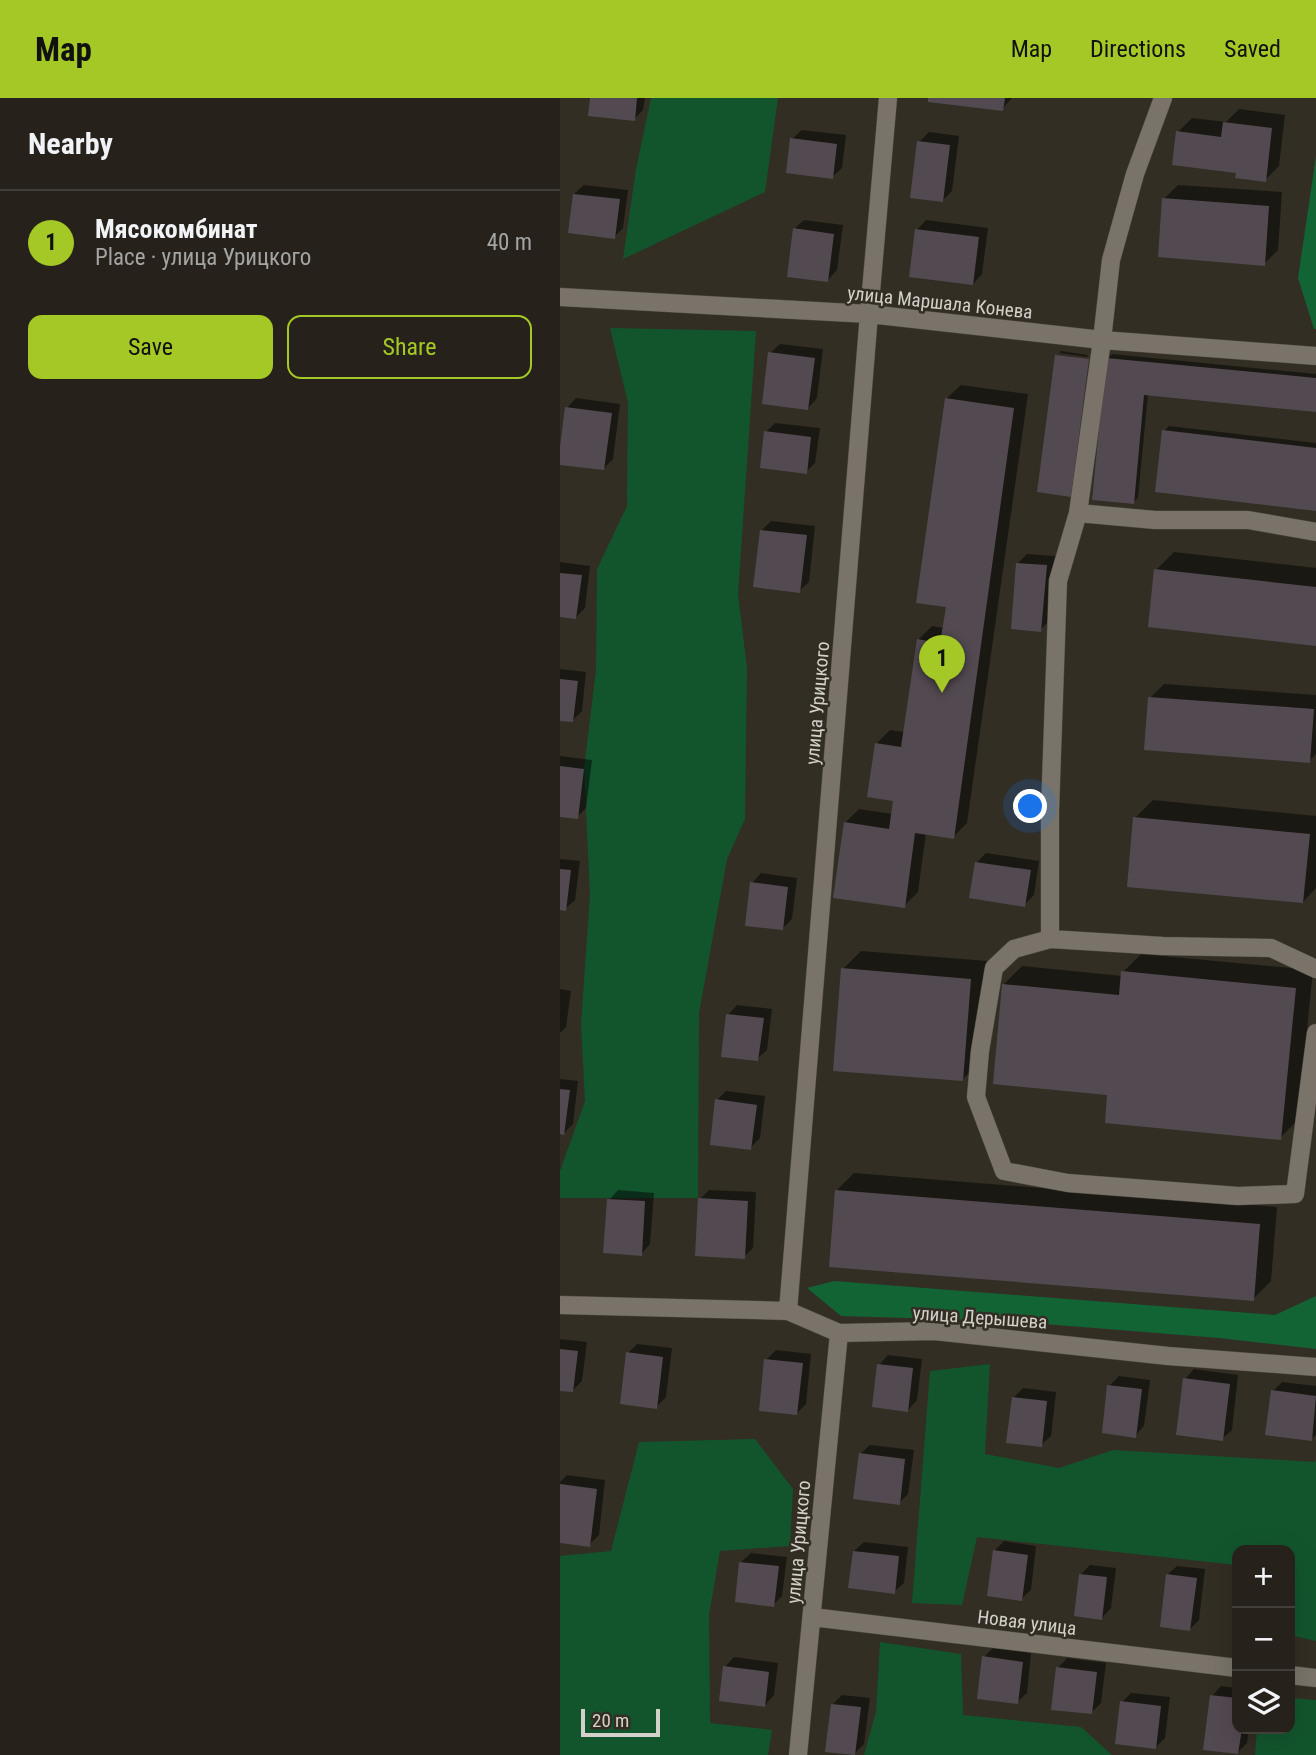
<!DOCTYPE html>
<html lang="en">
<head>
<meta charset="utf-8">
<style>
  :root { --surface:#26221b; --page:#2e2a24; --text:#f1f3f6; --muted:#a4a4a3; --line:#423f3a; --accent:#a4c825 }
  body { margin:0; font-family:"Roboto Condensed",sans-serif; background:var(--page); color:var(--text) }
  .controls { position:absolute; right:21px; bottom:21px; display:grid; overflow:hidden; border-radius:14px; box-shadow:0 7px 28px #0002 }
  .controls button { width:63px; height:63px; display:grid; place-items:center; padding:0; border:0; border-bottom:2px solid var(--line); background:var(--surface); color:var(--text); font:35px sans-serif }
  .scale { position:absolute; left:21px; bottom:18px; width:79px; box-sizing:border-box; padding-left:7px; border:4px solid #d4d1cb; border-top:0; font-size:19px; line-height:24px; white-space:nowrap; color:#d4d1cb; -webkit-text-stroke:5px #322e24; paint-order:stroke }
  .you { position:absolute; left:471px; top:709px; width:24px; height:24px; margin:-18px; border:5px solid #fff; border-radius:50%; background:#1a73e8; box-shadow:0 0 0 10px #1a73e833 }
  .badge { display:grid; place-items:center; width:46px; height:46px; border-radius:50%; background:var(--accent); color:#111; font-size:23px; font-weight:700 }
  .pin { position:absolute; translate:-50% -58px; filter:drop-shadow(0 2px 4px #0008) }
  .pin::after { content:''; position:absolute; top:37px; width:24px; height:21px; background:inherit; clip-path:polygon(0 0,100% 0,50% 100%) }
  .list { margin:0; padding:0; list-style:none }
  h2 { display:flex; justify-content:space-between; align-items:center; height:91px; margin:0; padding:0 28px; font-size:30px }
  h2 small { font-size:23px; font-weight:400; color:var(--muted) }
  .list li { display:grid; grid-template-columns:46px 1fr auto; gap:21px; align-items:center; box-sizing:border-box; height:105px; padding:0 28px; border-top:2px solid var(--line) }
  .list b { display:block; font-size:26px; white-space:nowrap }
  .list p { margin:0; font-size:23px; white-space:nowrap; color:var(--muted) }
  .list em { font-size:23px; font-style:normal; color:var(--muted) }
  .actions { display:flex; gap:14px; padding:21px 28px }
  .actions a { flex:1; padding:16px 0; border:2px solid var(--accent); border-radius:14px; text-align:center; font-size:24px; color:var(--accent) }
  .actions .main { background:var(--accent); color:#111 }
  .icon { flex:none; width:38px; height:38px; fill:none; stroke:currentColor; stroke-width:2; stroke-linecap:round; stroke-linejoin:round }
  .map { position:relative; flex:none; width:756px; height:1657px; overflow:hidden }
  header { display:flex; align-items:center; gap:42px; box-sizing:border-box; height:98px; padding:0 35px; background:var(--accent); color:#111 }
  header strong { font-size:33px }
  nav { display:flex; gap:38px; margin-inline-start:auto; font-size:24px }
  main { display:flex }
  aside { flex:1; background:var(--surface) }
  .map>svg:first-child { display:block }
</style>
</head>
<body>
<header>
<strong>Map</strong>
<nav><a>Map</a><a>Directions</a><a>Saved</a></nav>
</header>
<main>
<aside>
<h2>Nearby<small></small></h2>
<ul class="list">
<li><span class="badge">1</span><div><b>Мясокомбинат</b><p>Place · улица Урицкого</p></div><em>40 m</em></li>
</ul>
<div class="actions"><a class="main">Save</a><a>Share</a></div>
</aside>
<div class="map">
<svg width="756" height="1657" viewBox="0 0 756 1657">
  <rect width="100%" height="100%" fill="#322e24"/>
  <path fill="#12552d" d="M91,0H218L205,94L63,161L76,71Z
    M50,230L196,233L178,496L187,570L185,721L167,761L139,915L138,1100H0V1073L25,1003L21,927L30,796L24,671L36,572L37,471L67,408L68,305Z
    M430,1266L425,1356L499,1370L553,1352L755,1364L756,1360V1543L730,1537V1452H677V1467L417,1439L402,1507L352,1505L370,1273Z
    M195,1341L233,1391L230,1448L160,1453L149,1517L150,1625L212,1632L208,1657H0V1458L51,1453L79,1344Z
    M320,1544L401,1556L403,1617L521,1629L552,1657H304L316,1614Z
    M730,1600L756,1602V1657H695L697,1631H730Z"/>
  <path fill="#136435" d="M756,58V231H754L738,180Z
    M274,1183L715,1217L756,1198V1251L659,1240L447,1223L281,1218L247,1190Z"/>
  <path fill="#0007" d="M32,0H85L83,12L74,21Z
    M370,0H452L442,11Z
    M679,11L725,17L719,68L705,82L678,73L618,34L632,20L666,24Z
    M242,32L286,37L282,70L272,79L232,41Z
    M369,34L399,38L392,93L383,102L359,44Z
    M24,87L68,92L63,130L54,139L14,96Z
    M618,87L722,94L718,152L704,166L604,101Z
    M244,122L283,127L277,172L268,182L234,131Z
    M366,122L428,130L422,176L413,186L357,132Z
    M220,246L263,251L257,300L248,310L210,255Z
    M501,253L528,257L527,259L499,255Z
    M552,256L756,276V312L588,296L578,400L573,404L548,260Z
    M401,287L468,296L407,725L393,739L366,735L358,794L344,808L285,725L299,711L333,716L335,701L316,646L330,632L345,634L358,542L372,528L384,530L388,507L386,301Z
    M16,300L60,306L53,361L44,370L0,365L7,310Z
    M215,325L260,330L255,365L246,374L206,334Z
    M609,328L756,345V411L604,333Z
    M211,423L255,428L249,484L239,493L202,432Z
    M614,454L756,470V546L596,472Z
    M467,456L495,458L490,522L480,532L458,465Z
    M0,464L30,468L25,510L16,519L0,517Z
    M0,571L26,574L22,613L12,623L0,621Z
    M604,586L756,597V656L749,663L590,600Z
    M0,658L32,662L26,710L17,719L0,717Z
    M593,702L756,718V790L743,804L575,720Z
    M426,755L479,763L474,797L464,807L417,764Z
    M0,761L20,763L15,802L5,811H0Z
    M201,775L237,780L232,821L222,831L192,785Z
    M301,853L428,863L420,964L402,982L283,871Z
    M581,856L753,872L738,1022L720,1040L549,996L444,886L462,868L562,878L563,874Z
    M0,891L11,893L6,929L0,935Z
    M177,907L212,911L207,952L197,961L168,917Z
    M0,981L18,983L13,1026L4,1035L0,1034Z
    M166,993L205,998L200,1040L190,1050L157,1002Z
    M294,1075L717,1109L711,1183L693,1201L276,1093Z
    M58,1092L94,1095L90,1146L81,1156L49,1102Z
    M149,1092L196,1094L193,1150L184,1159L140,1101Z
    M0,1241L27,1244L22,1283L12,1293L0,1291Z
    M77,1246L112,1250L106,1299L96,1309L68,1255Z
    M216,1252L251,1256L246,1306L237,1315L206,1262Z
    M328,1257L362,1261L357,1302L348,1312L319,1267Z
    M634,1271L678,1277L672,1332L662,1341L625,1281Z
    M559,1278L590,1282L584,1328L575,1338L549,1288Z
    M722,1284L756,1288V1337L751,1341L713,1293Z
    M463,1290L496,1294L491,1338L481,1347L454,1299Z
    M310,1347L354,1352L348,1396L339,1405L300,1356Z
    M7,1377L45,1382L39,1437L29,1447L0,1443V1384Z
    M444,1443L476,1448L471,1492L461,1501L434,1453Z
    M304,1444L348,1449L344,1485L334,1494L294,1453Z
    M191,1455L227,1459L222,1498L213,1507L181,1464Z
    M530,1467L556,1470L551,1510L542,1520L521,1476Z
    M617,1468L645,1471L639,1522L630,1531L607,1477Z
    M433,1550L471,1555L467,1595L457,1604L424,1559Z
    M174,1559L218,1565L214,1597L205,1607L165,1569Z
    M507,1560L546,1565L541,1605L531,1615L498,1570Z
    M661,1588L677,1590V1631H689L687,1645L678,1654L652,1598Z
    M571,1595L610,1599L605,1640L596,1649L562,1604Z
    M282,1597L310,1600L304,1646L294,1656L273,1606Z"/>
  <path fill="#534a51" d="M30,0H77L75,23L28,18Z
    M368,0H445L443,13L368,4Z
    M663,24L712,30L706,84L675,80L676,75L612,67L616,33L661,39Z
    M230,40L277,46L273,81L226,75Z
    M357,43L390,47L383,104L350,100Z
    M13,96L60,101L55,141L8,135Z
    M602,100L709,108L705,168L598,159Z
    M233,130L274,136L268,184L227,179Z
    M355,131L419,139L413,187L349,179Z
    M208,254L255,260L248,312L202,306Z
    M495,257L529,261L511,399L477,394Z
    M546,260L756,280V314L584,297L574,406L532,402Z
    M385,300L454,310L394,741L355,735L345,810L273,800L284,724L329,731L333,703L307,699L315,645L341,649L357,541L380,545L386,509L356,505Z
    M5,309L52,315L44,372L0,367V349Z
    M602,332L756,350V413L595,394Z
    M204,333L251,339L247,376L200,370Z
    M200,432L247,437L240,495L193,489Z
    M456,465L487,467L481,534L451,531Z
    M594,471L756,489V548L588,529Z
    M0,475L22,477L16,521L0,519Z
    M0,581L18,583L13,624L0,623Z
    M588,599L754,611L750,665L584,652Z
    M0,668L24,671L18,721L0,719Z
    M573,719L750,736L743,805L567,789Z
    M415,764L471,772L465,809L409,800Z
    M0,771L11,772L6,813L0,812Z
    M190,784L228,789L223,832L185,828Z
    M281,870L411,881L403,983L273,973Z
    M561,873L736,890L721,1042L545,1025L547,997L433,986L442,886L559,897Z
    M166,916L204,920L198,963L161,959Z
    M0,991L10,992L4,1037L0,1036Z
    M155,1001L197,1007L191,1052L150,1047Z
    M275,1092L700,1126L694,1203L269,1169Z
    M138,1100L188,1103L185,1161L135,1158Z
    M47,1101L85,1103L82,1158L43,1155Z
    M0,1251L18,1253L13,1294L0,1293Z
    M66,1254L103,1259L97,1311L60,1306Z
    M204,1261L243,1265L237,1317L199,1313Z
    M317,1266L353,1270L348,1314L312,1309Z
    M623,1280L670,1286L663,1343L616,1337Z
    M547,1287L582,1291L576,1340L542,1335Z
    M711,1292L756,1298L752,1343L705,1337Z
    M452,1299L487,1303L482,1349L446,1345Z
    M299,1355L345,1361L340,1407L293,1401Z
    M0,1386L37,1391L30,1449L0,1445Z
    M433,1452L468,1457L462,1503L427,1498Z
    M293,1453L339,1458L335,1496L288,1490Z
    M179,1464L219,1468L214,1509L175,1504Z
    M519,1476L547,1479L542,1522L514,1518Z
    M606,1476L637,1480L630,1533L600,1529Z
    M422,1558L463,1564L458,1606L417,1601Z
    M163,1568L209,1574L205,1609L159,1603Z
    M496,1569L537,1574L532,1616L491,1612Z
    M650,1597L677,1600V1631H682L678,1656L643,1652Z
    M560,1603L601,1608L596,1651L555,1646Z
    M271,1606L301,1609L295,1657L265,1654Z"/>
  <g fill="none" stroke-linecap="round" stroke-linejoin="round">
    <g stroke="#4e4a42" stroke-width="19">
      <path id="minor" d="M0,199L309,216L542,242L756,258
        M518,415L595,422H688L756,434
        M490,841V713L498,483L518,415L542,242L551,162L575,76L603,0
        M756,871L711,850L603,848L490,841L454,851L434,870L420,953L416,999L444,1073L508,1085L678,1098L735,1096L756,935
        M0,1207L228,1213L279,1235L374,1233L608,1258L756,1269
        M228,1213L309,216L328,0
        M252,1519L677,1570
        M730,1577L756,1580
        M238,1657L279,1235"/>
    </g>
    <use href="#minor" stroke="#797369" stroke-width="18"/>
  </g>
  <g text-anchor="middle" stroke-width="5" stroke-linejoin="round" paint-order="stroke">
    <g font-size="19" fill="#d4d1cb" stroke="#322e24">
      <text transform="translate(380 204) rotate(6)" y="7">улица Маршала Конева</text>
      <text transform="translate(257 605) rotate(-85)" y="7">улица Урицкого</text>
      <text transform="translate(420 1219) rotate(4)" y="7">улица Дерышева</text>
      <text transform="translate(238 1444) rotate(-85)" y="7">улица Урицкого</text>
      <text transform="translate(467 1524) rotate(7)" y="7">Новая улица</text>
    </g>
  </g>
</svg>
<div class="controls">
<button>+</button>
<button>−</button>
<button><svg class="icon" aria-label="layers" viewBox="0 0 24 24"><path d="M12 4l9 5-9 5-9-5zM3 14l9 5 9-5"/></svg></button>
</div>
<div class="scale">20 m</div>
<div class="you"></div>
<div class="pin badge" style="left:382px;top:595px">1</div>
</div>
</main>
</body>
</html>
